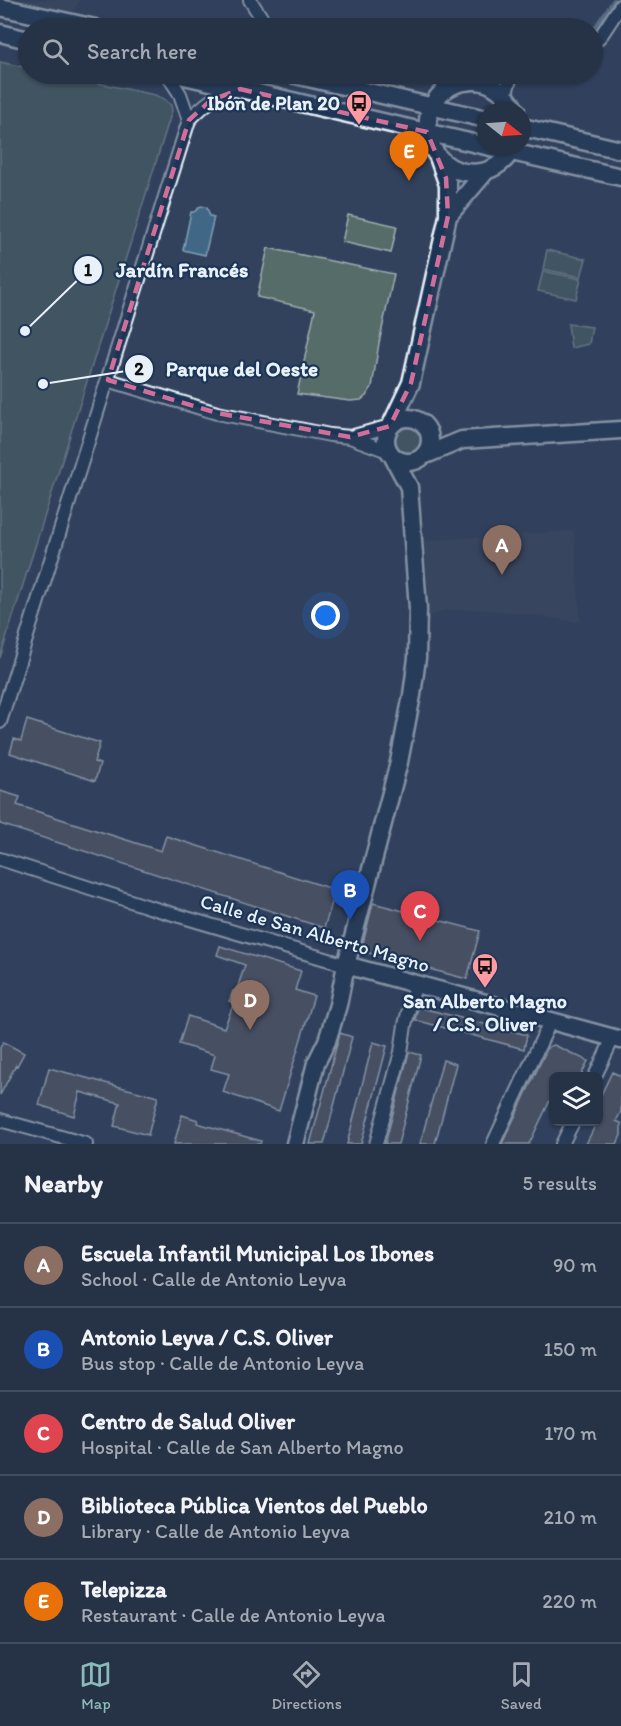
<!DOCTYPE html>
<html lang="en">
<head>
<meta charset="utf-8">
<style>
  :root { --surface:#263246; --page:#323e51; --text:#f1f3f6; --muted:#a4aab3; --line:#424d5f; --accent:#8bbbb9 }
  body { margin:0; font-family:Itim,sans-serif; background:var(--page); color:var(--text) }
  .controls { position:absolute; right:18px; bottom:18px; display:grid; overflow:hidden; border-radius:9px; box-shadow:0 2px 4px #0004 }
  .controls button { width:54px; height:54px; display:grid; place-items:center; padding:0; border:0; border-bottom:2px solid var(--line); background:var(--surface); color:var(--text); font:30px sans-serif }
  .compass { position:absolute; left:477px; top:102px; width:54px; height:54px; border-radius:50%; background:var(--surface); box-shadow:0 2px 4px #0004; rotate:107deg }
  .you { position:absolute; left:326px; top:616px; width:21px; height:21px; margin:-15px; border:4px solid #fff; border-radius:50%; background:#1a73e8; box-shadow:0 0 0 9px #1a73e833 }
  .badge { display:grid; place-items:center; width:39px; height:39px; border-radius:50%; background:var(--accent); color:#fff; font-size:20px; font-weight:700 }
  .pin { position:absolute; translate:-50% -50px; filter:drop-shadow(0 2px 3px #0008) }
  .pin::after { content:''; position:absolute; top:32px; width:21px; height:18px; background:inherit; clip-path:polygon(0 0,100% 0,50% 100%) }
  .list { margin:0; padding:0; list-style:none }
  h2 { display:flex; justify-content:space-between; align-items:center; height:78px; margin:0; padding:0 24px; font-size:26px }
  h2 small { font-size:20px; font-weight:400; color:var(--muted) }
  .list li { display:grid; grid-template-columns:39px 1fr auto; gap:18px; align-items:center; box-sizing:border-box; height:84px; padding:0 24px; border-top:2px solid var(--line) }
  .list b { display:block; font-size:22px; white-space:nowrap }
  .list p { margin:0; font-size:20px; white-space:nowrap; color:var(--muted) }
  .list em { font-size:20px; font-style:normal; color:var(--muted) }
  .icon { flex:none; width:33px; height:33px; fill:none; stroke:currentColor; stroke-width:2; stroke-linecap:round; stroke-linejoin:round }
  .map { position:relative; flex:none; width:621px; height:1144px; overflow:hidden }
  .search { position:absolute; background:var(--surface); box-shadow:0 2px 4px #0004; left:18px; right:18px; top:18px; height:66px; display:flex; align-items:center; gap:15px; box-sizing:border-box; padding:0 21px; border-radius:33px; color:var(--muted); font-size:22px }
  .sheet { height:498px; background:var(--surface) }
  nav { display:flex; justify-content:space-around; align-items:center; box-sizing:border-box; height:84px; border-top:2px solid var(--line); background:var(--surface); font-size:16px; color:var(--muted) }
  nav a { display:grid; justify-items:center; gap:3px }
  nav .on { color:var(--accent) }
  .map>svg:first-child { display:block }
</style>
</head>
<body>
<div class="map">
<svg width="621" height="1144" viewBox="0 0 621 1144">
  <rect width="100%" height="100%" fill="#32425d"/>
  <filter id="ink" filterUnits="userSpaceOnUse"><feTurbulence type="fractalNoise" baseFrequency=".0167" numOctaves="2"/><feDisplacementMap in="SourceGraphic" scale="12" xChannelSelector="R" yChannelSelector="G"/><feConvolveMatrix kernelMatrix="1 2 1 2 8 2 1 2 1" color-interpolation-filters="sRGB"/></filter>
  <g filter="url(#ink)">
    <path fill="#404b61" d="M0,0H79L68,22Z
      M574,531L580,622L497,610L475,609L445,610L429,616L425,541Z"/>
    <path fill="#576c68" stroke="#a0aeb0" stroke-width="1.5" d="M0,62L28,68V74H54L155,95L164,99L171,105L172,111L0,658Z
      M348,215L397,226L391,253L342,242Z
      M268,248L394,274L379,343L372,387L366,396L361,400L350,401L297,394L315,310L257,297Z
      M547,250L586,259L581,277L543,269Z
      M543,271L581,279L576,299L538,291Z
      M568,324L592,327L589,344L571,348Z
      M396 440a12 12 0 1 1 24 0a12 12 0 1 1-24 0Z"/>
    <path fill="#3f6886" stroke="#839fb4" stroke-width="1.5" d="M201,206L207,208L210,216L214,217L205,255L183,250L191,212H194Z"/>
    <g fill="none" stroke-linecap="round" stroke-linejoin="round">
      <path stroke="#839fb4" stroke-width="4" d="M592,32L614,0"/>
    </g>
    <path fill="#62616b" stroke="#e8f1f8" stroke-width="1.5" d="M27,720L100,743L94,762L100,764L95,781L10,753L14,739L21,741Z
      M0,791L20,797L17,805L161,851L166,836L336,890L324,928L0,824Z
      M373,903L480,931L467,979L361,951Z
      M220,946L301,971L295,990L314,996L279,1111L223,1092L229,1074L211,1069L215,1055L179,1044L188,1016L224,1028L234,1003L229,1001L233,991L236,992L245,965L217,955Z
      M418,1007L527,1035L524,1049L415,1020Z
      M340,1033L352,1037L324,1144H310Z
      M3,1042L24,1053L17,1066L16,1065L0,1095V1048Z
      M373,1042L387,1046L380,1073L361,1144H347Z
      M554,1045L588,1061L580,1077H554V1092L529,1144H502L548,1047Z
      M409,1052L421,1055L398,1144H385Z
      M443,1060L456,1064L435,1144H420Z
      M49,1068L158,1097L148,1135L114,1126L120,1103L80,1092L74,1116L39,1105Z
      M612,1072L621,1076V1112L616,1121L621,1123V1135L617,1144H586L597,1122H598V1101Z
      M182,1115L198,1120L197,1123L261,1141L260,1144H174Z"/>
    <g fill="none" stroke-linecap="round" stroke-linejoin="round">
      <g stroke="#e8f1f8" stroke-width="16">
        <path id="street" d="M250,0L268,28
          M592,45L602,34L621,5
          M167,74L180,94L189,120
          M505,95L512,74
          M108,380L217,413L330,435L350,437L388,451
          M350,437L390,426
          M0,722L189,120C203,106 217,93 237,89
          M0,859L149,907L346,965
          M595,1076L613,1038
          M0,1120L86,1144
          M376,1144L401,1052L405,1025L415,985
          M493,1144L550,1022
          M562,1144L573,1122"/>
      </g>
      <g stroke="#e8f1f8" stroke-width="21">
        <path id="secondary" d="M0,7L95,28
          M0,33L28,40
          M176,74L486,146
          M291,74L486,119
          M522,127L621,150
          M490,147L621,177
          M513,147C508,160 495,169 482,172C417,182 406,84 473,81C492,80 507,95 516,111
          M448,216L486,171
          M386 440a22 22 0 1 1 44 0a22 22 0 1 1-44 0Z
          M391,425L411,383L448,216V185L438,157
          M423,456L462,440L621,430
          M346,965L621,1040
          M295,1144L316,1063L327,1041L338,1005L346,965L399,762L412,695L417,658L418,608L409,487L393,457"/>
      </g>
      <use href="#street" stroke="#1d3557" stroke-width="12"/>
      <use href="#secondary" stroke="#1d3557" stroke-width="16"/>
    </g>
  </g>
  <path d="M0 0H621V1144H0ZM240,89L427,132L446,178L448,216L411,383L390,426L350,437L217,413L108,380L189,120L210,101Z" fill="#32425d" fill-opacity=".55" fill-rule="evenodd"/>
  <path fill="none" stroke="#d16f9a" stroke-width="4.5" stroke-dasharray="12 8" stroke-linejoin="round" d="M240,89L427,132L446,178L448,216L411,383L390,426L350,437L217,413L108,380L189,120L210,101Z"/>
  <defs>
    <g id="bus-pin" transform="scale(1.35)"><path d="M0 17L-7.5 6A9.5 9.5 0 1 1 7.5 6Z" fill="#ff9aa2" stroke="#1d3557"/><path d="M-5-6H5V4H4V6H2V4H-2V6H-4V4H-5ZM-3.5-4V0h7V-4ZM-3.5 1.2v1.5H-2V1.2ZM2 1.2v1.5H3.5V1.2Z" fill="#111"/></g>
  </defs>
  <g fill-rule="evenodd">
    <use href="#bus-pin" x="359" y="103"/>
    <use href="#bus-pin" x="485" y="966"/>
  </g>
  <g text-anchor="middle" stroke-width="4.5" stroke-linejoin="round" paint-order="stroke">
    <g font-size="20" font-weight="bold" fill="#e8f1f8" stroke="#1d3557" text-anchor="end">
      <text x="340" y="110">Ibón de Plan 20</text>
      <text x="485" y="1008" text-anchor="middle">San Alberto Magno<tspan x="485" dy="23">/ C.S. Oliver</tspan></text>
    </g>
    <g font-size="20" fill="#e8f1f8" stroke="#1d3557">
      <text transform="translate(315 933) rotate(16)" y="7">Calle de San Alberto Magno</text>
    </g>
  </g>
  <path fill="none" stroke="#e8f1f8" stroke-width="2" d="M25 331L88 270M43 384L139 369"/>
  <g fill="#e8f1f8" stroke="#1d3557" stroke-width="2">
    <circle cx="25" cy="331" r="6"/>
    <circle cx="43" cy="384" r="6"/>
    <circle cx="88" cy="270" r="15"/>
    <circle cx="139" cy="369" r="15"/>
  </g>
  <g font-size="18" text-anchor="middle" font-weight="bold" fill="#111">
    <text x="88" y="276">1</text>
    <text x="139" y="375">2</text>
  </g>
  <g font-size="21" text-anchor="middle" font-weight="bold" fill="#e8f1f8" stroke="#1d3557" stroke-width="4.5" stroke-linejoin="round" paint-order="stroke">
    <text x="182" y="277">Jardín Francés</text>
    <text x="242" y="376">Parque del Oeste</text>
  </g>
</svg>
<div class="controls">
<button><svg class="icon" aria-label="layers" viewBox="0 0 24 24"><path d="M12 4l9 5-9 5-9-5zM3 14l9 5 9-5"/></svg></button>
</div>
<svg class="compass" viewBox="-18 -18 36 36"><path d="M0-13l5 13h-10z" fill="#e53935"/><path d="M0 13l5-13h-10z" fill="#a4aab3"/></svg>
<div class="you"></div>
<div class="pin badge" style="left:502px;top:575px;background:#8d6e63">A</div>
<div class="pin badge" style="left:350px;top:920px;background:#1a4fb4">B</div>
<div class="pin badge" style="left:420px;top:941px;background:#e0444e">C</div>
<div class="pin badge" style="left:250px;top:1030px;background:#8d6e63">D</div>
<div class="pin badge" style="left:409px;top:181px;background:#e8710a">E</div>
<div class="search"><svg class="icon" aria-label="search" viewBox="0 0 24 24"><circle cx="10" cy="10" r="6"/><path d="M15 15l6 6"/></svg>Search here</div>
</div>
<section class="sheet">
<h2>Nearby<small>5 results</small></h2>
<ul class="list">
<li><span class="badge" style="background:#8d6e63">A</span><div><b>Escuela Infantil Municipal Los Ibones</b><p>School · Calle de Antonio Leyva</p></div><em>90 m</em></li>
<li><span class="badge" style="background:#1a4fb4">B</span><div><b>Antonio Leyva / C.S. Oliver</b><p>Bus stop · Calle de Antonio Leyva</p></div><em>150 m</em></li>
<li><span class="badge" style="background:#e0444e">C</span><div><b>Centro de Salud Oliver</b><p>Hospital · Calle de San Alberto Magno</p></div><em>170 m</em></li>
<li><span class="badge" style="background:#8d6e63">D</span><div><b>Biblioteca Pública Vientos del Pueblo</b><p>Library · Calle de Antonio Leyva</p></div><em>210 m</em></li>
<li><span class="badge" style="background:#e8710a">E</span><div><b>Telepizza</b><p>Restaurant · Calle de Antonio Leyva</p></div><em>220 m</em></li>
</ul>
</section>
<nav>
<a class="on"><svg class="icon" aria-label="map" viewBox="0 0 24 24"><path d="M3 6l6-2 6 2 6-2v14l-6 2-6-2-6 2zM9 4v14M15 6v14"/></svg>Map</a>
<a><svg class="icon" aria-label="directions" viewBox="0 0 24 24"><path d="M12 3l9 9-9 9-9-9zM9 14v-3h6M13 9l2 2-2 2"/></svg>Directions</a>
<a><svg class="icon" aria-label="saved" viewBox="0 0 24 24"><path d="M7 4h10v16l-5-4-5 4z"/></svg>Saved</a>
</nav>
</body>
</html>
